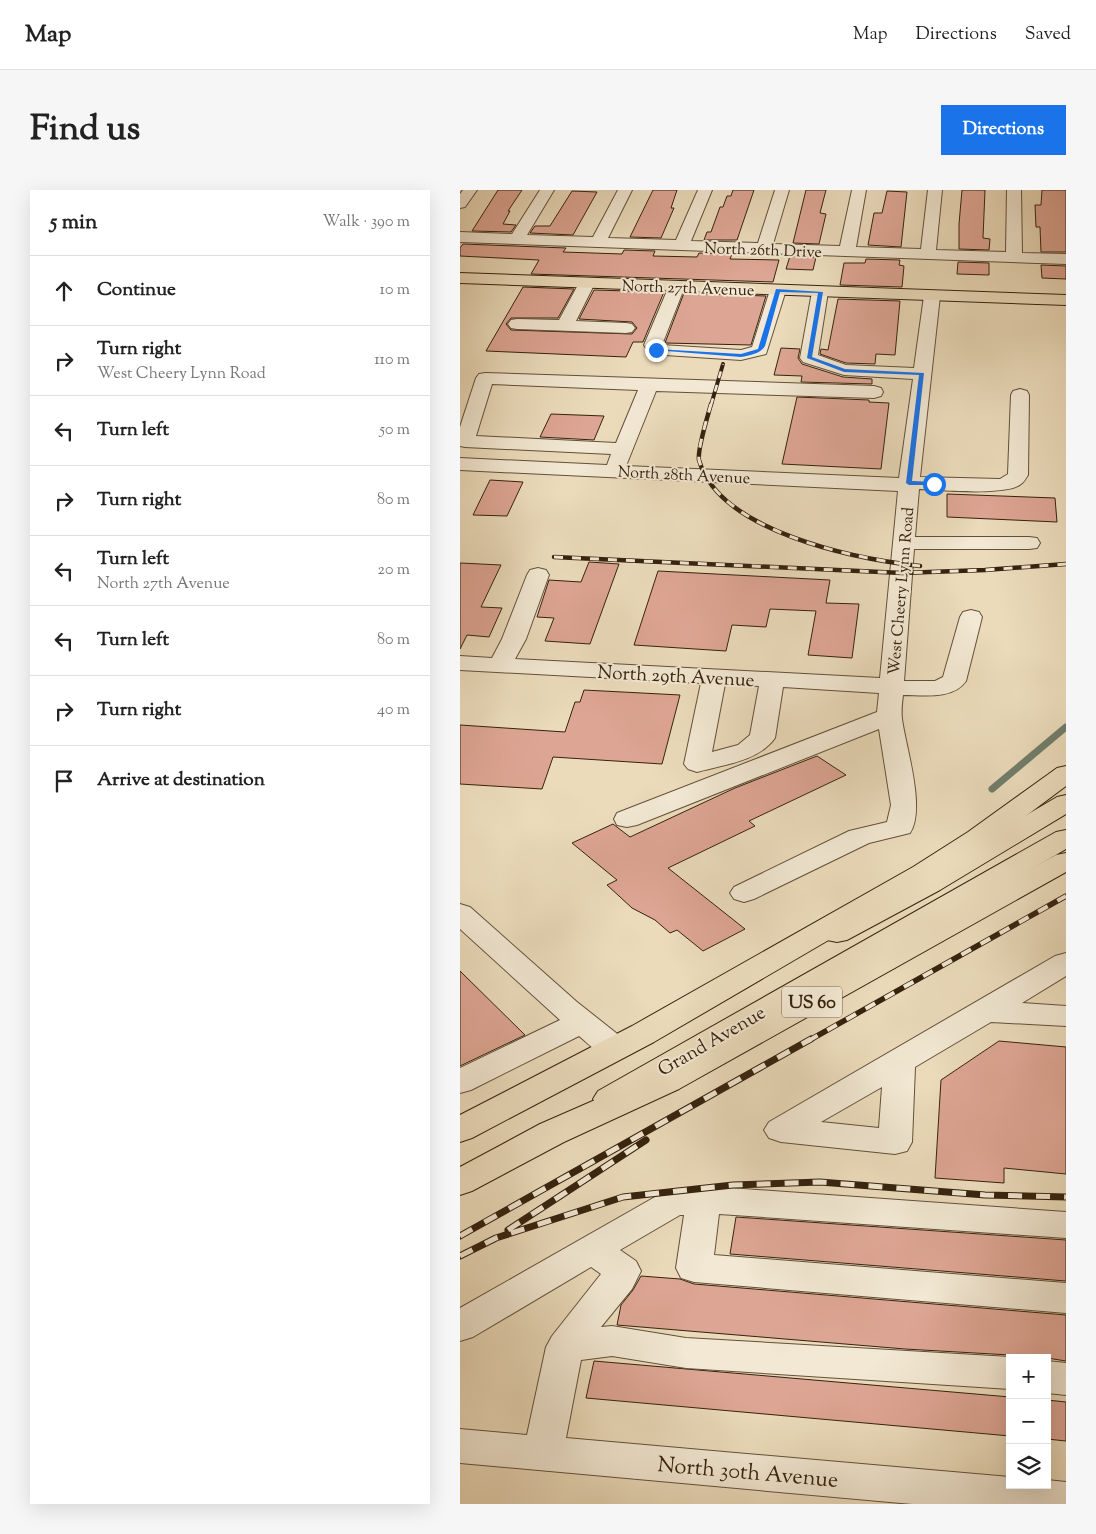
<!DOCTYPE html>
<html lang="en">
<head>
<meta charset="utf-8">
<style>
  :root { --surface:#fff; --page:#f6f6f6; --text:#222; --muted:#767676; --line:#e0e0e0; --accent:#1a73e8 }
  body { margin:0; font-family:"Sorts Mill Goudy",serif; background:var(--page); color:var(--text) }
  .controls { position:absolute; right:15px; bottom:15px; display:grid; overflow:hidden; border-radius:0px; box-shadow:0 5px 20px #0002 }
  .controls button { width:45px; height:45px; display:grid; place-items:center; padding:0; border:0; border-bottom:1px solid var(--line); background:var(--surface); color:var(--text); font:25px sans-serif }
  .stop { position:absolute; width:15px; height:15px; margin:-11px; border:4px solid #1a73e8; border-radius:50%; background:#fff }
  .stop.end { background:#1a73e8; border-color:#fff; box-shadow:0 1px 5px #0008 }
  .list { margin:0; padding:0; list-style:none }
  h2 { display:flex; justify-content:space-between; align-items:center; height:65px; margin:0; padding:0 20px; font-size:21px }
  h2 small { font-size:16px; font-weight:400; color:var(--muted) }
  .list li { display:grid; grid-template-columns:32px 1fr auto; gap:15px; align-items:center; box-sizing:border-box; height:70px; padding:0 20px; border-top:1px solid var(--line) }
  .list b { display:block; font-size:19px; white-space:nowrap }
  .list p { margin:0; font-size:16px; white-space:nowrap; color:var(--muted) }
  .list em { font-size:16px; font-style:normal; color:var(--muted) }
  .icon { flex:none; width:28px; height:28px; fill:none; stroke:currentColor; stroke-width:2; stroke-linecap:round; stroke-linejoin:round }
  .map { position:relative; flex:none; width:606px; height:1314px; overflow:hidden; border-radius:0px }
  header { display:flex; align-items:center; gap:30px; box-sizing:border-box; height:70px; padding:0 25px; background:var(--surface); border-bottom:1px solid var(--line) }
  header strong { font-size:24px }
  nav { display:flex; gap:28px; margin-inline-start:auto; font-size:18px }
  .intro { display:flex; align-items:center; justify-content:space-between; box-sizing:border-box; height:120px; padding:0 30px }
  h1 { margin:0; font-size:35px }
  .button { padding:12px 22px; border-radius:0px; background:var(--accent); color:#fff; font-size:18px; font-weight:700 }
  main { display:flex; gap:30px; padding:0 30px }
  aside { flex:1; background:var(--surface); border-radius:0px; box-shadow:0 5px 20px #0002 }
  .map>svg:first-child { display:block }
</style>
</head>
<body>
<header>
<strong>Map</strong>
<nav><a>Map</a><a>Directions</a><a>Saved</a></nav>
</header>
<div class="intro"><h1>Find us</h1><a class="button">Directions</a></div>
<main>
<aside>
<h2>5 min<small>Walk · 390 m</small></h2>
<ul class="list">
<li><svg class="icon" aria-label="ahead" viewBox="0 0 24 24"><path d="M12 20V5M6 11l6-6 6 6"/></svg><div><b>Continue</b></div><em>10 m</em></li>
<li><svg class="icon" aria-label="right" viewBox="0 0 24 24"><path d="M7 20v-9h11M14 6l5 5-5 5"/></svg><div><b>Turn right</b><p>West Cheery Lynn Road</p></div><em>110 m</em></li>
<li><svg class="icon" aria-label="left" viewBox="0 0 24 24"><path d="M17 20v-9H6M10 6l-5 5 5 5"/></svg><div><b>Turn left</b></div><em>50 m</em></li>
<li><svg class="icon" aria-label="right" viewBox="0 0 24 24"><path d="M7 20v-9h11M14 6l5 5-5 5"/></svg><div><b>Turn right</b></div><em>80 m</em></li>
<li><svg class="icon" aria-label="left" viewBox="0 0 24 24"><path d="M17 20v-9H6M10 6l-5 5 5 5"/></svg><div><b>Turn left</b><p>North 27th Avenue</p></div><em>20 m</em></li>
<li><svg class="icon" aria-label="left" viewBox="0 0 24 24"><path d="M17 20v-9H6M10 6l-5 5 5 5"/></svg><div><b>Turn left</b></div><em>80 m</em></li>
<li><svg class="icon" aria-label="right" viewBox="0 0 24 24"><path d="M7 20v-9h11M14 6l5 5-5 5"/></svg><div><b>Turn right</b></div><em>40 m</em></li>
<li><svg class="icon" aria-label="arrive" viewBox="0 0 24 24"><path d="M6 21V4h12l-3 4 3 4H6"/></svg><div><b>Arrive at destination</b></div></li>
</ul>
</aside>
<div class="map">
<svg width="606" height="1314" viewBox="0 0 606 1314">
  <rect width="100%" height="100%" fill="#ebdbbb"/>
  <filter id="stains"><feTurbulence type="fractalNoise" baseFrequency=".004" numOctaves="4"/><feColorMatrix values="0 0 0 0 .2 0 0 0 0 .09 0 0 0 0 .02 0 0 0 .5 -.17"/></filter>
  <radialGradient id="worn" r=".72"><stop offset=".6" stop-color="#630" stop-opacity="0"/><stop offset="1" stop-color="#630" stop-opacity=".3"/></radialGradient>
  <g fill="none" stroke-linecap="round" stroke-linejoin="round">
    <path stroke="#717e6c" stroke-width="7" d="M532,599L606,537"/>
  </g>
  <path fill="#dda593" stroke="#36220e" d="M38,0H62L48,21H50L43,34L56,35L51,42L12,41Z
    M193,0H217L211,18H214L201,48L170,47Z
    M273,0H294L277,50H244L247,42H251L260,17H263L267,6H271Z
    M346,0H366L360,23L366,24L359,54L333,53Z
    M502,0H525L523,48L530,49L529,60L499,59V34Z
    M582,0H606V62H581L580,37H576L575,15H581Z
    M112,1L137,2L113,45L70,43L75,36H90Z
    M427,1L447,2L441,57L408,55L414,23H422Z
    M3,54L106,58L103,62L162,64L164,60L195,61L193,66L237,67L239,63L272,64L270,69L319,70L313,92L71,84L79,70L0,66V58Z
    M330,66L356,67L353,80L326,79Z
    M406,69L440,70L439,75L444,76L442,97L380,95L384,73H405Z
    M498,72L529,73V85L497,84Z
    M581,75L606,76V89L582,88Z
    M63,97L114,99L98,128H51L46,134L51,140L172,144L177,138L172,132L119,129L134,100L204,102L183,152H173L166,167L26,161Z
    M224,103L306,106L291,155L205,153Z
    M378,109L440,111L435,165L416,164L415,174L386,173L360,164L361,159L368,160Z
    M321,158L340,159L338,168L342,174L383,187L412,189V194L341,192L342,186L314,185Z
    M337,207L409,210V212L429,213L421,279L322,274Z
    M91,224L144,226L134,250L80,247Z
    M30,290L63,292L47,326L13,325Z
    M487,304L595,308L597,332L487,327Z
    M129,372L159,374L130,454L85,451L94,428L77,427L89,390L121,392Z
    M0,373L41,375L21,417L42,418L29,447L7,445L0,459Z
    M198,381L370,390L366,413L399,414L392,468L348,465L356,421L310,419L306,437L272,435L266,461L174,455Z
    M124,500L220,505L202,574L93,567L82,599L0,594V535L105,542L115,512H120Z
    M357,566L386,585L289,631L295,636L208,678L285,739L243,761L217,740L210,743L195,730L172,718L147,695L157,690L112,653L153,634L170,647L275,598Z
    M0,781L65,845L0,876Z
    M539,851L606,857V984L544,978V993L475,988L481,890Z
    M276,1027L606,1050V1091L270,1064Z
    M181,1086L220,1089L234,1094L606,1125V1171L587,1168H552L550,1165L445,1159L157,1135L161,1115L173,1100Z
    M134,1171L550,1207V1246L126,1208Z
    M587,1210L606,1212V1251L587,1249Z"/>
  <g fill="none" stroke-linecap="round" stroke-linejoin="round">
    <g stroke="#635039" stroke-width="2">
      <path id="minor" d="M3,0H17L5,17L0,18V4Z
        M80,0H94L67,45L133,47L158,0H172L148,48L216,50L238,0H252L231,51L298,53L315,0H329L313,54L380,56L392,0H406L396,57L461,59L468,0H482L476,60L546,62L547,0H561L562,63L606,64V74L0,52V42L52,44Z
        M127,88L133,90L135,93L116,131L166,133L172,134L175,138L172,142L166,143L57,139L51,138L48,134L51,130L57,129L99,130L119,93L121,90Z
        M217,91L223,93L225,96L202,155L281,160L292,157L310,100L312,97H324L326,100L306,164L281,170L190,164L184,155L209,96L211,93Z
        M360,97L366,99L368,102L358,165L386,175L454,178L464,106L466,102H478L480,106L460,287L540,289L548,284L551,205L553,201L560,199L567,201L569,205L568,285C566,288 564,292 561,294C547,306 479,300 459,299L455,347H569L577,348L580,353L577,358L569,359H454L444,491H475L483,487L500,427L503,422L511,420L519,422L522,427L506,491C493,510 463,505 443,505C442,513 441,521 442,529C446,558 466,619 450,643L409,653L294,709L284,712L274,709L270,703L274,697L389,641L427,632L431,615L419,539L177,635L167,637L157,635L154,629L157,623L417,522L419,503L323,497L315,548C299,571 263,575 237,582L228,579L224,574L241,493L0,480V466L32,468L42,449L67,385L70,380L78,378L86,380L89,385L66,449L55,469L420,488L438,301L0,280V268L147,275L151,264L5,257L0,256V237L16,188L19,184L25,183L414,196L421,198L423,202L421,206L414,208L196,201L166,276L439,288L453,189L384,185L343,172L340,168L352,102L354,99ZM32,194L178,200L156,253L16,246ZM265,494L299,496L290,545L278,555L252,562Z
        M0,714L10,717L117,812L165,850L170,858L165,866C143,872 135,859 119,846L11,900L0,903V878L100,830L0,739Z
        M606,763V786L562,813L606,816V836L531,832L455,877L452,952L447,961L435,964L321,952L309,948L304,940L309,932L595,766ZM422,897L419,938L361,932Z
        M270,998L606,1022V1048L259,1024L254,1065L606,1093V1123L234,1092L221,1088L216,1078L224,1025H220L160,1060L176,1071L181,1081L172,1099L141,1137L152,1136L226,1148L550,1167V1199L226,1178L152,1166L121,1170L106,1248L550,1287V1295H587V1290L606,1292V1314H452L0,1273V1239L67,1245L86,1157L92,1146L141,1084L131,1077L13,1147L0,1151V1118L202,1003L214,999Z
        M587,1171L606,1173V1205L587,1203Z"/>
    </g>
    <g stroke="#36220e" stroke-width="2">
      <path id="major" d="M0,83L606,105V115L0,93Z
        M606,605V624L480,700L387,750L377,752L367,750L362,743L367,736L460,688L597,607Z
        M606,640V659L160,917L149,921L138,917L133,909L138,901L596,642Z"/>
    </g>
    <g stroke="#36220e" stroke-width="2">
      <path id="highway" d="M606,576V596L528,654L473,689L194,852L12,948L0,952V925L172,836L453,677L508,642L597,578Z
        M606,663V682L219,899L104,952L12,1001L0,1005V977L80,934L197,883L596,665Z"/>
    </g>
    <use href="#minor" fill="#f2e8d3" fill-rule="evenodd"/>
    <use href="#major" fill="#ebdbbb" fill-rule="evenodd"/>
    <use href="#highway" fill="#ebdbbb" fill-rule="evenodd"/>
    <g stroke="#36220e" stroke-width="4">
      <path id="rail-far3" d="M251,215L263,174"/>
    </g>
    <g stroke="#36220e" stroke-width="4.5">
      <path id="rail-far2" d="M251,214C248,225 237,260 239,270C259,342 396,369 460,376
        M94,367L442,383L525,380L606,374"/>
    </g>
    <g stroke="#36220e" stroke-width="5.5">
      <path id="rail-far1" d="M348,851L606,706"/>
    </g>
    <g stroke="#36220e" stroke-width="7">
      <path id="rail" d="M48,1040L186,950
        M0,1046L351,849
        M0,1066L36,1048L163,1007L273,995L360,992L525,1005L606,1007"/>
    </g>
    <use href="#rail-far3" stroke="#f2e8d3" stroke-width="2.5" stroke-dasharray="7" stroke-linecap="butt"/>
    <use href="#rail-far2" stroke="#f2e8d3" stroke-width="3" stroke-dasharray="9" stroke-linecap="butt"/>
    <use href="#rail-far1" stroke="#f2e8d3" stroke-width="4" stroke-dasharray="11" stroke-linecap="butt"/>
    <use href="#rail" stroke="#f2e8d3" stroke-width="5" stroke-dasharray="14" stroke-linecap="butt"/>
  </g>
  <path fill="#1a73e8" d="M316,99L363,102L352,167L385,179L464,183L452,291L474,292L476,295H449L446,293L459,185L384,182L347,168L358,103L320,102L305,156C300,164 290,165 281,167L194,160L196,159L281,164L298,159Z"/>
  <g text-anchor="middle" stroke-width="4" stroke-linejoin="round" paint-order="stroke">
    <g font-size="16" fill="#36220e" stroke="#f2e8d3">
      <text transform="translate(303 59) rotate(2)" y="6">North 26th Drive</text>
      <text transform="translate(228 97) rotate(2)" y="6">North 27th Avenue</text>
      <text transform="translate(224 284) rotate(3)" y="6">North 28th Avenue</text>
      <text transform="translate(440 401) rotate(-85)" y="6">West Cheery Lynn Road</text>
    </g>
    <rect fill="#f2e8d3" stroke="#6e5d49" stroke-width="1" x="322" y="796.5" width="60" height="31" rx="4"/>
    <g font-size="18" font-weight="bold" fill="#36220e">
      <text x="352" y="818">US 60</text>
    </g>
    <g font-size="19" fill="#36220e" stroke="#f2e8d3">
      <text transform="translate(216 485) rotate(3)" y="7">North 29th Avenue</text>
      <text transform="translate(251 850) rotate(-30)" y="7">Grand Avenue</text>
    </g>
    <g font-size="22" fill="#36220e" stroke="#f2e8d3">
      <text transform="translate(288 1281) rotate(5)" y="8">North 30th Avenue</text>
    </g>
  </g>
  <rect width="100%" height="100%" filter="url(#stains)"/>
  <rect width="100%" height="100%" fill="url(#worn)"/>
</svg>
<div class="controls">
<button>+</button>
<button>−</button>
<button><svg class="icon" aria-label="layers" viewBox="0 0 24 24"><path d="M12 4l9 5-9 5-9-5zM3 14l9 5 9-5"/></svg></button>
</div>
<div class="stop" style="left:474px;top:294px"></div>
<div class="stop end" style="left:196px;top:160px"></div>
</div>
</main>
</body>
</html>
